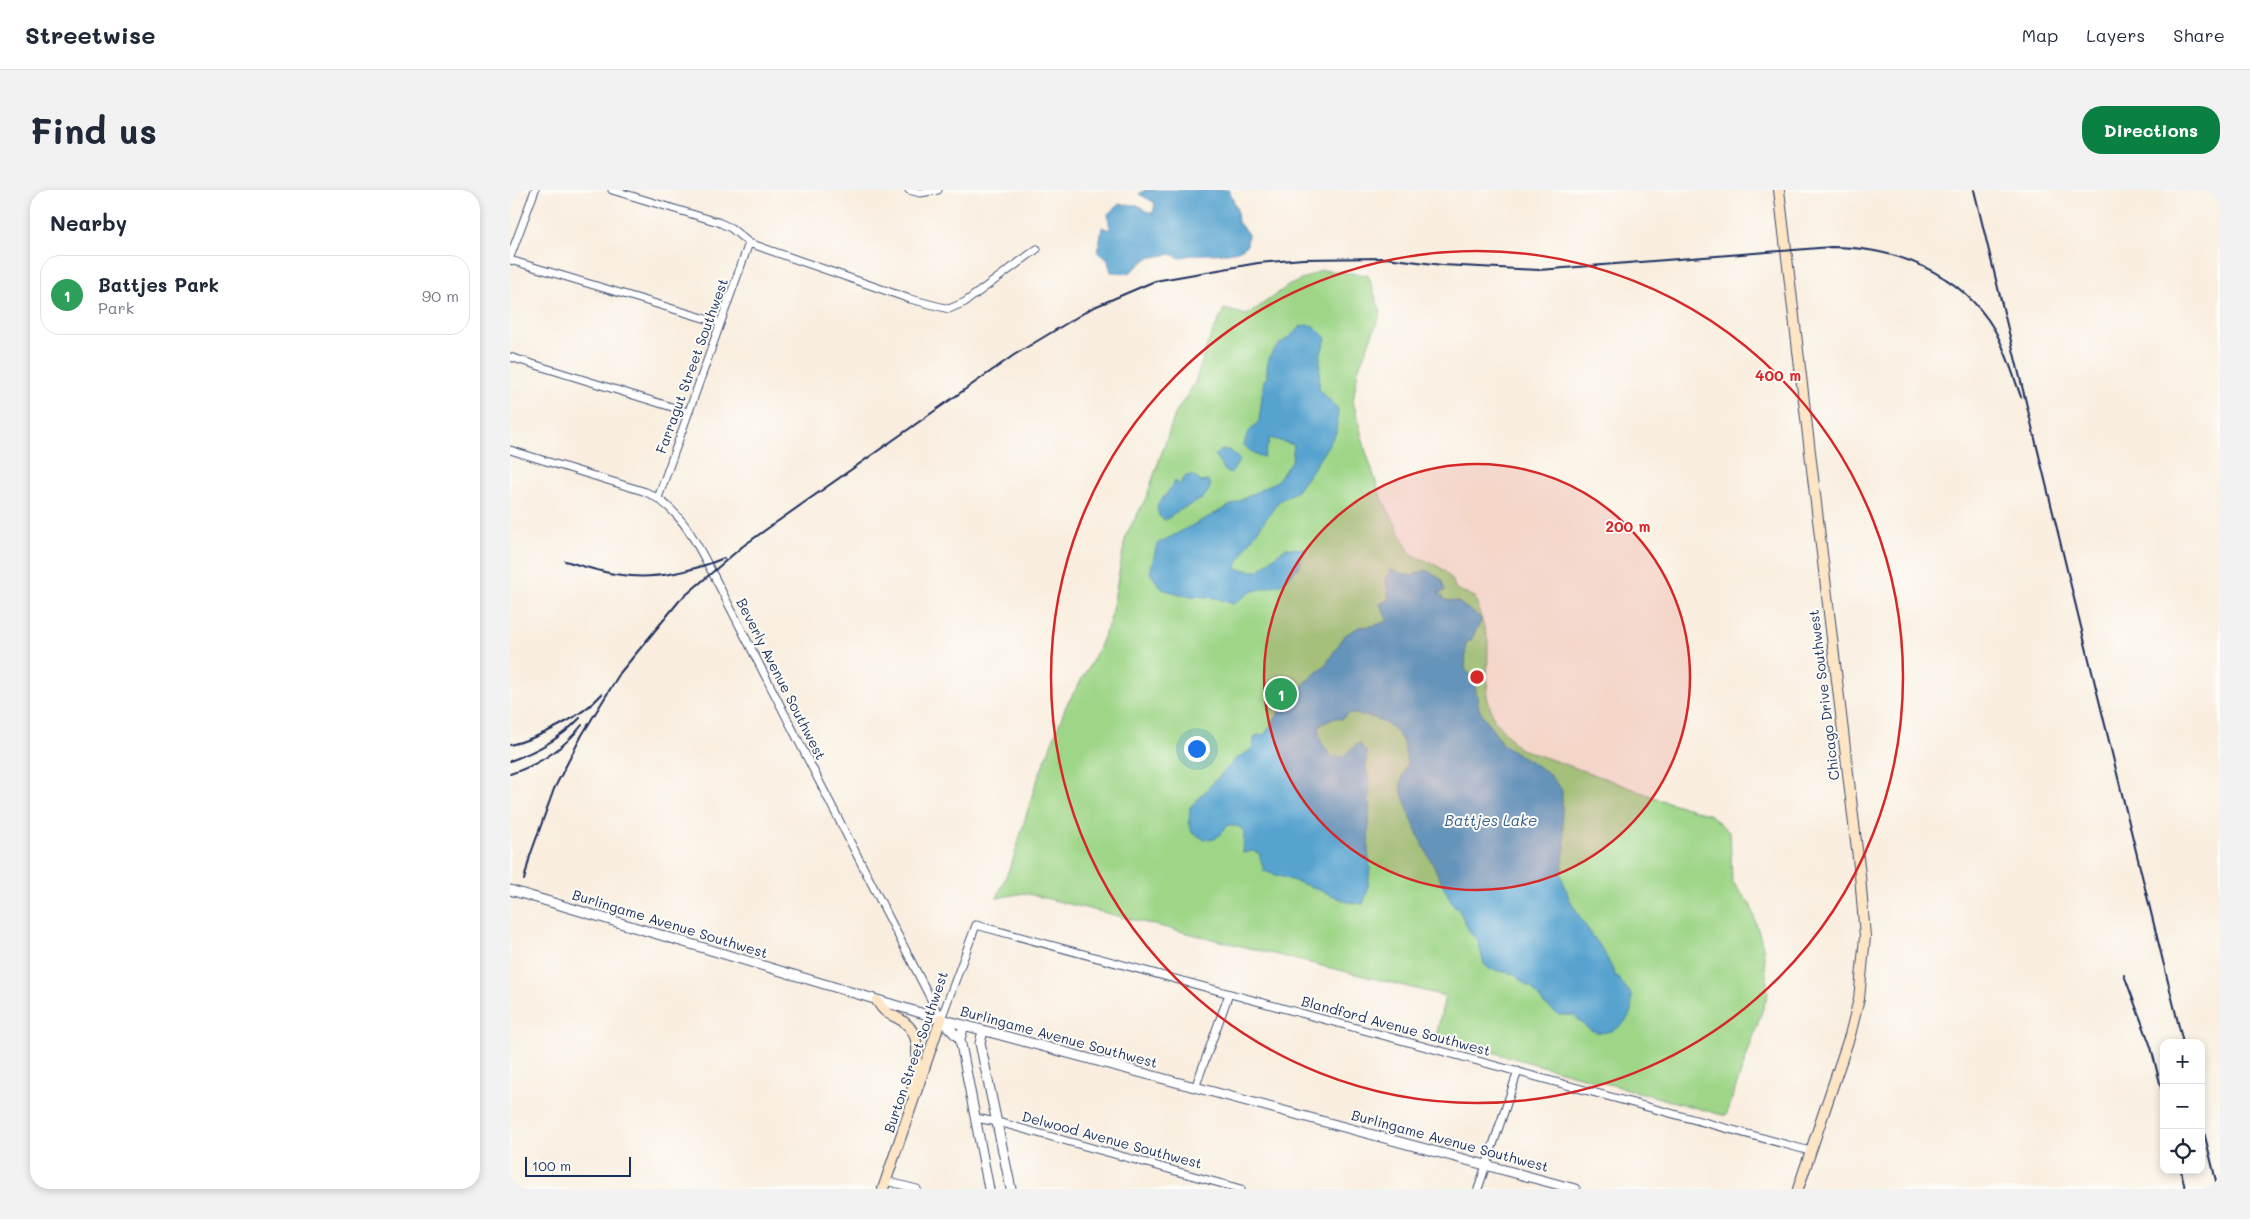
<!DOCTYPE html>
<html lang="en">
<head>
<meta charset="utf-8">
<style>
  :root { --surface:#fff; --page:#f2f2f3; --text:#1f2937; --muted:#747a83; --line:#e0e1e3; --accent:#0b8043 }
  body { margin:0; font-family:Mali,sans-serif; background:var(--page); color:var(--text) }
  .controls { position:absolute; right:15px; bottom:15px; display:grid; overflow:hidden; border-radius:10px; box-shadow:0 2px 8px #0003 }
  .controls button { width:45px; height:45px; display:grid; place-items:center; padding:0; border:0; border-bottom:1px solid var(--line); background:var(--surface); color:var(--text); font:25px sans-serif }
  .scale { position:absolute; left:15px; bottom:12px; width:106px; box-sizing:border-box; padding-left:5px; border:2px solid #1b2f5e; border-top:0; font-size:14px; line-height:18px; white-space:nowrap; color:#1b2f5e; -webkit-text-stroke:4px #fdfcf7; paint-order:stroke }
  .you { position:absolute; left:686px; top:558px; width:18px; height:18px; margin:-12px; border:4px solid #fff; border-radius:50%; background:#1a73e8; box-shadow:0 0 0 8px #1a73e833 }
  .badge { display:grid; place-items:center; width:32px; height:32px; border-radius:50%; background:var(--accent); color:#fff; font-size:16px; font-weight:700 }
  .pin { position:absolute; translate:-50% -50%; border:2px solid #fff; box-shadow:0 1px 5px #0006 }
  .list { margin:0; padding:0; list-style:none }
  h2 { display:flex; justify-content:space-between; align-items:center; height:65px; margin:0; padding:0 20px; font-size:21px }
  h2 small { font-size:16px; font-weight:400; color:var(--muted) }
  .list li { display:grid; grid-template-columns:32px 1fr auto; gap:15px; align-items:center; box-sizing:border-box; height:80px; margin:0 10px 10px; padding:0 10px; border:1px solid var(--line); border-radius:20px }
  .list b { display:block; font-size:19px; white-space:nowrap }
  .list p { margin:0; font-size:16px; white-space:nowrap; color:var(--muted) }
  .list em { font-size:16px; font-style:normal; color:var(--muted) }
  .icon { flex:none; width:28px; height:28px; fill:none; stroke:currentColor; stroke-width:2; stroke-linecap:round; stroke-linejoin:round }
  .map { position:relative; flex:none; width:1710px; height:999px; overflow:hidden; border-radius:20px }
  header { display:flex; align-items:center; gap:30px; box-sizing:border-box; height:70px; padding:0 25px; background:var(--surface); border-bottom:1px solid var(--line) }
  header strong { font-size:24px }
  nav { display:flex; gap:28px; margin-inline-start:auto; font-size:18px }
  .intro { display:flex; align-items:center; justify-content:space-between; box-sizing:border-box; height:120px; padding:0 30px }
  h1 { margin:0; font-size:35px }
  .button { padding:12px 22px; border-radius:20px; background:var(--accent); color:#fff; font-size:18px; font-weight:700 }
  main { display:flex; gap:30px; padding:0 30px }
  aside { flex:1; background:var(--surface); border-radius:20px; box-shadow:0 2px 8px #0003 }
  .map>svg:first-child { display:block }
</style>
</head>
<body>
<header>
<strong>Streetwise</strong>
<nav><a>Map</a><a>Layers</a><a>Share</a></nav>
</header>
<div class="intro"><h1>Find us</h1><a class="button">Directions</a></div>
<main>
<aside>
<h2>Nearby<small></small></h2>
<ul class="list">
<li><span class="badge" style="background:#2e9e5b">1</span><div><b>Battjes Park</b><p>Park</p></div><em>90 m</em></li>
</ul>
</aside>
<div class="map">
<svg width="1710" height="999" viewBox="0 0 1710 999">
  <rect width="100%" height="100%" fill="#fdfcf7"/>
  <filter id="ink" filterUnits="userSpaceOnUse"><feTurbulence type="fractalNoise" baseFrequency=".02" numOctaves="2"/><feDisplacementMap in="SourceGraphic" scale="10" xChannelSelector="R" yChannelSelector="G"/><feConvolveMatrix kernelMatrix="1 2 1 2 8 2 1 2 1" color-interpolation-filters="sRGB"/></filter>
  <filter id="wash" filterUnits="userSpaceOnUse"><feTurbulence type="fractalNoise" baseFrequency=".0096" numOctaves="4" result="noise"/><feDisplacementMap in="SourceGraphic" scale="20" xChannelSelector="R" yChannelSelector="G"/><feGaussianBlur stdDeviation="1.12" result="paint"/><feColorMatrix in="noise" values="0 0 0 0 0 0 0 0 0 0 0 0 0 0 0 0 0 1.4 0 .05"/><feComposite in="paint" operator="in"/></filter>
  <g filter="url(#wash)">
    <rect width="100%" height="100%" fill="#f9eedf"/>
    <path fill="#9ed587" stroke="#5c8272" d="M812,80L858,85L871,123L848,180L843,211L856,262L870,304L901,365C922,373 937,376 946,399L965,407L978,451L977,507L984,529L1008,558L1097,589L1151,610L1201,625L1220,643L1222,691L1241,716L1253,757L1258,804L1216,926L926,847L935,806L514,703L487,708L504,667L524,599L556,516L584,468L600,431L616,345L636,308L666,222L685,193L697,155L714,119L737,125L778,96Z"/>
    <path fill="#56a3cf" stroke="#386996" d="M635,0H719L727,20L728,32L738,44L737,55C725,69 689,60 670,68L661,64L638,68L619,83L601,82L597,68L588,62L592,37L600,40L598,24L609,14L628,15L638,22L643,23L645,13L629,4Z
      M797,135L804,136L816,148L810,166L809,199L828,219L826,243L801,282L787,301L769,311L736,357L725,379L748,381L775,358L796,359L788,378L771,394L743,401L723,414L706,408L673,405L652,399L640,383L647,354L767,291L782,270L784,255L760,248L754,267L743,264L734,255L737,244L749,231L754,190L757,188C755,155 773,156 791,136Z
      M712,260H720L730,270L721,283L715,281L705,265Z
      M683,285L691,292L698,291L701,294C697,311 682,313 668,321C663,324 660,328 654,330L649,326L647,316L663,295L665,290L669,295L676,286Z
      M880,380L901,386L916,380L931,389L935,401L928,403L936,410L948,412L972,429L961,450L956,453L955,479L964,489L969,519L992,554L1037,582L1052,600V626L1055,657L1051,685L1059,708L1072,731L1093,760L1106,786L1122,805C1122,811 1122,818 1120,824C1113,839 1093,848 1079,839C1074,836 1069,830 1064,825H1049L1034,814L1021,797L1016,795L1004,784L979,779L974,774L968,750L960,743L950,722L942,713L907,643L891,601V593L897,572L893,552L886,541L879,535L865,528L840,523L831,529L825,528L810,535C806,548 814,558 823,567H832L849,553L857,563L856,577L860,592L858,660L860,678L857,703L853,714L838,712L802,697L754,681L749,663L743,661L733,663L734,642L730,637L718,635C704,652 703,654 682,643L679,631L680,617L725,570L742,559L745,546L755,544L771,520L797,491L816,474L835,445L849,437L863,436L878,431L870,414L879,409L876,391Z"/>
  </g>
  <g filter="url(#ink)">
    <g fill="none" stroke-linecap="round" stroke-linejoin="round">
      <g stroke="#3c4c71" stroke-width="9">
        <path id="minor" d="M102,0L208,32L221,38L239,53L400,109L439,119L455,112L527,59
          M399,0L410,3L428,0
          M0,67L25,0
          M0,70L210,133
          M0,167L178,222
          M0,260L136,302C172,319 186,353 204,386L431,829
          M148,308L239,53
          M431,829L466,735L1300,961
          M685,898L719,804
          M465,928L488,932L731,999
          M376,991L407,999
          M968,999L1008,881"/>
      </g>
      <g stroke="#3c4c71" stroke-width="11">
        <path id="tertiary" d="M0,700L431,829L1065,999
          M431,830L450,849
          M454,835L450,849L479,999
          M473,841L470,853L501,999"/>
      </g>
      <g stroke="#3c4c71" stroke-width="12">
        <path id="secondary" d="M1269,0L1350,685L1355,747L1349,809L1340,845L1288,999
          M367,811C376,826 381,823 394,832C417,849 403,880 402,903
          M373,999L431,829"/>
      </g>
      <use href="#minor" stroke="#fff" stroke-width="7"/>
      <use href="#tertiary" stroke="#fff" stroke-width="9"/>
      <use href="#secondary" stroke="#fde5c5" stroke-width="10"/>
      <path stroke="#1b2f5e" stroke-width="2" d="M1464,0L1673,853
        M55,371C74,376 92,383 112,385C145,390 183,381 214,368
        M0,555C29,548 72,527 92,504
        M0,571C27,561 50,549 70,528
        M0,584C28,575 54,558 72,535
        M14,690L20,666L44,599L72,545L110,483L170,410L233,356L261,336L504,165L582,118L645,91L748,73L793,69L876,68L932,75L1029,80L1321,57C1384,57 1450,82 1484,139C1496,160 1503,185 1511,207
        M1614,785L1641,857L1654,909
        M1691,930L1708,999
        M1671,980L1675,999"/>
    </g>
  </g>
  <circle cx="967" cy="487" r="213" fill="#d62828" fill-opacity=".12"/>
  <g fill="none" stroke="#d62828" stroke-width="2.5">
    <circle cx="967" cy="487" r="213"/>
    <circle cx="967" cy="487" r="426"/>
  </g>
  <g text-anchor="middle" stroke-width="4" stroke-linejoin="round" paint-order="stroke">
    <g font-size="14" fill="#1b2f5e" stroke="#fdfcf7">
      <text transform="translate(182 176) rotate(-70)" y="5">Farragut Street Southwest</text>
      <text transform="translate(271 489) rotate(63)" y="5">Beverly Avenue Southwest</text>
      <text transform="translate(1314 505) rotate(-97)" y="5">Chicago Drive Southwest</text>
      <text transform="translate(160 734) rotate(17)" y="5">Burlingame Avenue Southwest</text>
      <text transform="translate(886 836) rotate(15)" y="5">Blandford Avenue Southwest</text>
      <text transform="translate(549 847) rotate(15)" y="5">Burlingame Avenue Southwest</text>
      <text transform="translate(406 862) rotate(-71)" y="5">Burton Street Southwest</text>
      <text transform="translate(602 950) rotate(15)" y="5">Delwood Avenue Southwest</text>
      <text transform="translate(940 951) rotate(15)" y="5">Burlingame Avenue Southwest</text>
    </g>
    <g font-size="15" font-style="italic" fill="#335d8b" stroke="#fdfcf7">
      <text x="981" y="636">Battjes Lake</text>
    </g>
  </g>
  <circle cx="967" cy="487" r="8" fill="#d62828" stroke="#fdfcf7" stroke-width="2.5"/>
  <g font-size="15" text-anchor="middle" font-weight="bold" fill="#d62828" stroke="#fdfcf7" stroke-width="4" stroke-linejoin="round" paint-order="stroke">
    <text x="1268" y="191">400 m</text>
    <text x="1118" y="342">200 m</text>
  </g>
</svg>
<div class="controls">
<button>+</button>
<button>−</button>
<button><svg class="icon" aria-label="locate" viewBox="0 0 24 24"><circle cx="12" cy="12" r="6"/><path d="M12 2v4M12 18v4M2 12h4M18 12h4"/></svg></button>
</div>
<div class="scale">100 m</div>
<div class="you"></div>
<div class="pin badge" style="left:771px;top:504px;background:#2e9e5b">1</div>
</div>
</main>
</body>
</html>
